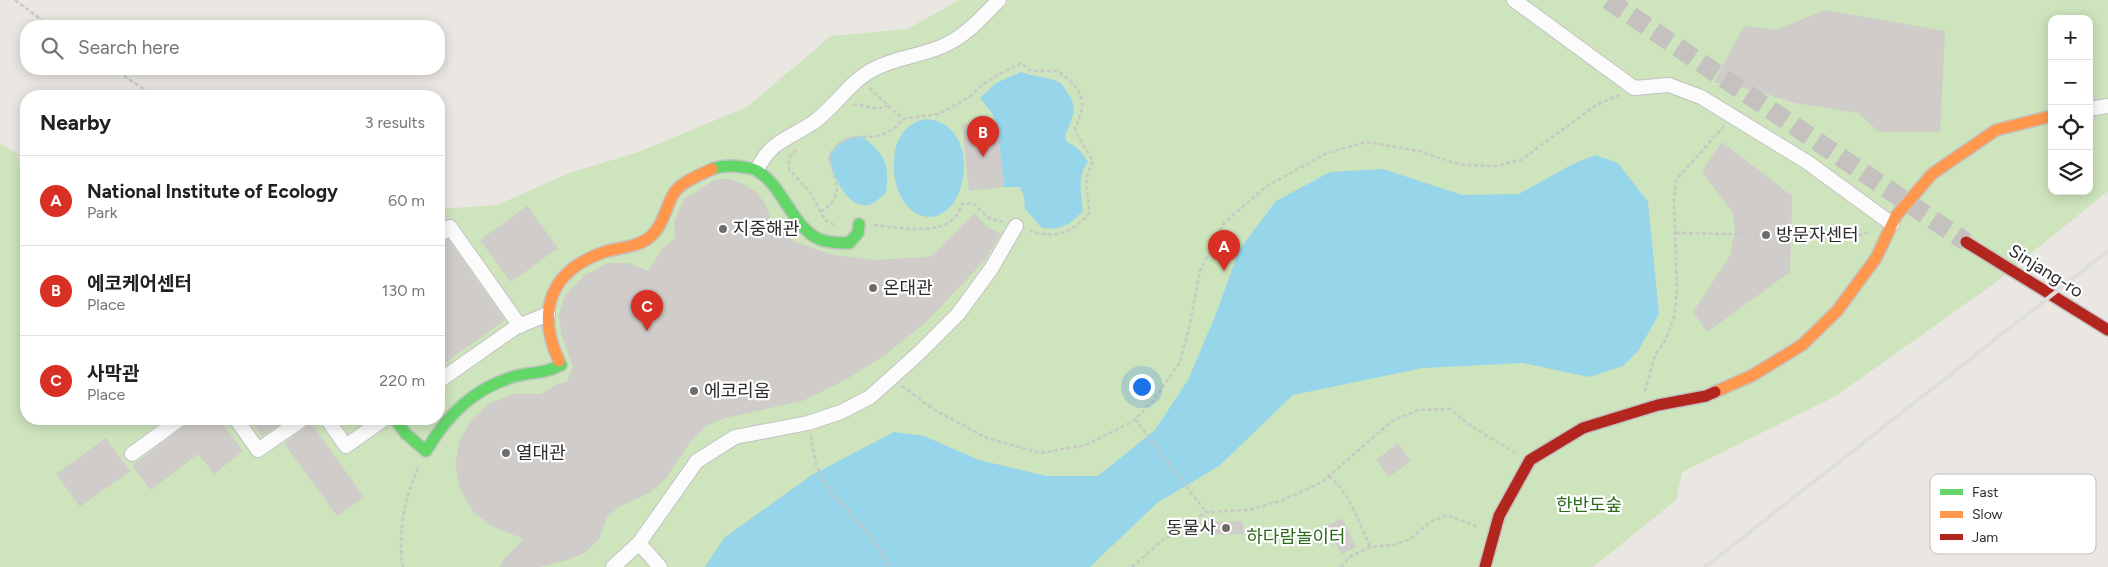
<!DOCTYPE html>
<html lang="en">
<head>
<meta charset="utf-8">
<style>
  :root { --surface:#fff; --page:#f6f6f6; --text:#202124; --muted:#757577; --line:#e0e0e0; --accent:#d93025 }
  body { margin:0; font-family:Figtree,"Noto Sans KR",sans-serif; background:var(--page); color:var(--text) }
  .controls { position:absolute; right:15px; top:15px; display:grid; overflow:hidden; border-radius:10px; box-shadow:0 2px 12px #0003 }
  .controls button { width:45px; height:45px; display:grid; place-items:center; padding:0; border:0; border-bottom:1px solid var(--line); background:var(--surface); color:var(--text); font:25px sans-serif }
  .you { position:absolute; left:1141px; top:386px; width:18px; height:18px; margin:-12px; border:4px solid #fff; border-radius:50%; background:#1a73e8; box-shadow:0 0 0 8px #1a73e833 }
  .badge { display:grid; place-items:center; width:32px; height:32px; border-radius:50%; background:var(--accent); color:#fff; font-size:16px; font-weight:700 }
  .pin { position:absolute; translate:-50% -41px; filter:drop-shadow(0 1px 2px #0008) }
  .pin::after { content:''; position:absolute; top:26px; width:18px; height:15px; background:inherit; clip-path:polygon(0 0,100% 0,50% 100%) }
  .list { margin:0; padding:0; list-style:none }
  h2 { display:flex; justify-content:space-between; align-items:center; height:65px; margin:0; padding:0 20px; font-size:21px }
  h2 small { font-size:16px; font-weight:400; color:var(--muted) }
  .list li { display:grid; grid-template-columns:32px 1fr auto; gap:15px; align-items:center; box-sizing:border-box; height:90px; padding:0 20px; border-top:1px solid var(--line) }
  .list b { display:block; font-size:19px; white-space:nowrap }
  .list p { margin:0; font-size:16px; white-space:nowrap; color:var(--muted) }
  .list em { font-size:16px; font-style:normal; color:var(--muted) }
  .icon { flex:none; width:28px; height:28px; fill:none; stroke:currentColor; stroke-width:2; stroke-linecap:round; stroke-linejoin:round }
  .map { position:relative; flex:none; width:2108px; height:567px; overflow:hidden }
  .search { position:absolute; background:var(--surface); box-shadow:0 2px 12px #0003; left:20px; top:20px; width:425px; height:55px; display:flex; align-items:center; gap:12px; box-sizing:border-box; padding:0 18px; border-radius:20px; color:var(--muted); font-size:19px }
  .panel { position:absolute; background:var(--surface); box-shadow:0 2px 12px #0003; left:20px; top:90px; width:425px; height:335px; border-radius:20px }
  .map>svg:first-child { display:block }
</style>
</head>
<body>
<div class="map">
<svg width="2108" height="567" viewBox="0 0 2108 567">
  <rect width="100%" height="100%" fill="#eae6e2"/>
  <path fill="#cde4bc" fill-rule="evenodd" d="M959,0H2108V191L1992,285L1836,396L1682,472L1676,500L1593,567H0V144L18,154L26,242V419H439V209L497,205L572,172L636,153L747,107L831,36L908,29ZM2052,19H2089V191H2052Z"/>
  <path fill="#97d5ea" d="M1021,72C1033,77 1045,76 1056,81C1061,82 1064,87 1067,92C1079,107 1072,120 1065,136L1067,142C1077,146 1083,153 1088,162C1077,176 1081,194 1083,211C1069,225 1063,230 1042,228L1025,209L1024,197L1020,187H1004L997,126L992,113L980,98L996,83Z
    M925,119C982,121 971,218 928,217C920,216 913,213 908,207C898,196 892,176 894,161C895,139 905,124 925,119Z
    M861,136C885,153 890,165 886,193C881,197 875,203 869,205C847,210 831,172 829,156C838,141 844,138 861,136Z
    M1595,155L1618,163L1648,202L1659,314L1638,351L1623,366L1589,377L1523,363L1423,368L1293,395L1219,466L1157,503L1090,567H705L724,538L812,475L894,432L924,436L979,460L1047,476H1098L1155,430L1188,380L1216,314L1239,250L1276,201L1330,172L1383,169L1462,195L1519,194L1571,165Z"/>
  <path fill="#cfccc9" d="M1824,10L1945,31L1940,132H1879L1858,113L1795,103L1754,90L1714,82L1744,26L1777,30Z
    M984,122L997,126L1004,187L969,191L962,124Z
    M1722,142L1792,196L1790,272L1707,332L1693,312L1731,254L1735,226L1732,212L1702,171Z
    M716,179H729L744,184L757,193L766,205L771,220L784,233L796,242L829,254L873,260L930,257L975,213L986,226L1001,234L984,261L928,320L885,355L842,382L802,401L725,418L706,426L688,445L666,478L651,492L619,507L607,517L599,539L586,552L568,560L539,567H499L505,558L524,539L491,526L472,510L460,489L455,464L460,440L472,419L490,403L513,394H541L557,384L567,382L573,366L561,334L559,315L565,295L585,275L608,263H629L648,271L663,248L675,238L674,222L684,199Z
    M527,206L558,248L511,282L480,240Z
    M448,239L505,320L439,367V244Z
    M193,419H219L243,451L214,474L198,454L151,490L132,466Z
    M249,419H288L262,436Z
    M311,423L364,497L337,516L284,443Z
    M106,438L130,471L80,507L56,474Z
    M1398,443L1411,461L1389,477L1376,460Z
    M1342,518L1356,547L1341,554L1327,526Z
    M1243,521L1244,534L1208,535V522Z"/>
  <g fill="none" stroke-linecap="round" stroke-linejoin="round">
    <path stroke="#c4c1be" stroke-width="19" stroke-dasharray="19 9" stroke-linecap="butt" d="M1608,0L1966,242"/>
    <g stroke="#c3c2c3" stroke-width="16">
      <path id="street" d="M1514,0L1634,88L1669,85L1701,97L1807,162L1892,224
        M2089,109L2108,106
        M757,170C771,140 789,139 814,122C836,106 850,81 874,69C896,57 921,56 943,46C967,35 981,18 999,0
        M439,235L450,227L520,326
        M439,381L516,327L548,314
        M236,419L258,450L303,419
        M327,419L346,446L384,419
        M132,454L180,419
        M639,543L660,567
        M613,567L639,543L697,461L735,437L808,423L841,412L870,397L919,353L958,314L991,269L1016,226"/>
    </g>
    <g stroke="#c3c2c3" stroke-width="14">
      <path id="fast" d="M712,169C723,165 731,165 742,167C747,168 753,168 757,171C782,184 792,227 819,239C828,243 839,243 849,243L858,233L859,224
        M395,419L406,434L426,451C448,414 474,388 516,376C534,371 541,375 561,365L559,361"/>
    </g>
    <g stroke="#c3c2c3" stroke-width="14">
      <path id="slow" d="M559,361C536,311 550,271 604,252C619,247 637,248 650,237C664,225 665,208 674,193C681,182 700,175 712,169
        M1715,392L1753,375L1802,345L1837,311L1876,258L1896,216L1932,174L1996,130L2052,116"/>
    </g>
    <g stroke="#c3c2c3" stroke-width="14">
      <path id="jam" d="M1966,242L2108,330
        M1485,567L1499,516L1530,460L1583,428L1658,405L1706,396L1715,392"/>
    </g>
    <path stroke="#c8c8c7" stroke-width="2.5" stroke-dasharray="4 2.5" stroke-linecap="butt" d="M15,0L50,26
      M113,69L155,96
      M869,88L903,119L939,114L971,96L982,85L996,76L1021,63L1031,71H1058C1082,90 1089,99 1075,128C1078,140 1087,149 1093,161C1081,184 1089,190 1089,214C1070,233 1057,239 1030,231
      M853,105C865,103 874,113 887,105
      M796,150L789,158V169L809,191L825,220L834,225
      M821,212C848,193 833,181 829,156C850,124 867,146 891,130C896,128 899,123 903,119
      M874,225C895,227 939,236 954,218C958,215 960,209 962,204L973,203L989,218L1003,222
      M1676,233L1855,236L1869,232
      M902,386L933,409L987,438L1041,453L1086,445L1132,422L1153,401L1180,362L1190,324L1200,271L1224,223L1267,186L1327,153L1366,142L1419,151L1461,165L1496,166L1521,160L1596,105L1619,95
      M1645,391L1655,355L1666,339L1674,317L1677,289L1674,200L1676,180L1724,126
      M1135,419L1206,512
      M811,436L816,465L827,487L874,540L889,567
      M1329,476C1350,493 1359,523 1370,547
      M403,567C397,535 405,495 419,466
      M1132,567L1163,540L1206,512L1249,510L1283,500L1322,482L1392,421L1419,410L1450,409L1472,427L1516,453
      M1341,567L1351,556L1370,547L1394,545L1410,539L1430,522L1447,515L1478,527"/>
    <use href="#street" stroke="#fcfbfb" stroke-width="14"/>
    <use href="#fast" stroke="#63d668" stroke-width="11"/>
    <use href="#slow" stroke="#ff974d" stroke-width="11"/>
    <use href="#jam" stroke="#b3261e" stroke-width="11"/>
    <path stroke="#dededf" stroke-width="4" d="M1705,567L2108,251"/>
  </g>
  <g fill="#6e6d6c" stroke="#fff" stroke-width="2">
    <circle cx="723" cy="229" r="5"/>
    <circle cx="1766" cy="235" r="5"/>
    <circle cx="873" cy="288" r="5"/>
    <circle cx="694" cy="391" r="5"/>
    <circle cx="506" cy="453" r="5"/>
    <circle cx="1226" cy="528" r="5"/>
  </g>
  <g text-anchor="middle" stroke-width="4.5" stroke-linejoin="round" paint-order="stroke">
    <g font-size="18" fill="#2c2c2c" stroke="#fff" text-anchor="start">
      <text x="733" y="235">지중해관</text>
      <text x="1776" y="241">방문자센터</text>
      <text x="883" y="294">온대관</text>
      <text x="704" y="397">에코리움</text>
      <text x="516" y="459">열대관</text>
      <text x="1216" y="534" text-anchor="end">동물사</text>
    </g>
    <g font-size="18" fill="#2c2c2c" stroke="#fff">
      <text transform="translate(2046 271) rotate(32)" y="6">Sinjang-ro</text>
    </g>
    <g font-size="18" fill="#2c6a1c" stroke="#fff">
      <text x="1589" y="511">한반도숲</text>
      <text x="1296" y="543">하다람놀이터</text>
    </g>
  </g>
  <rect x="1930" y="474" width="166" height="80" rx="8" fill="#fff" stroke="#c0c0c0" stroke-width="1"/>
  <rect x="1940" y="489" width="23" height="6" fill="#63d668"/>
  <rect x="1940" y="511" width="23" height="7" fill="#ff974d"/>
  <rect x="1940" y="534" width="23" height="6" fill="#b3261e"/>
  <g font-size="14" fill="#2c2c2c">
    <text x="1972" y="497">Fast</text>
    <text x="1972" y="519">Slow</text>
    <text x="1972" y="542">Jam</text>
  </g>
</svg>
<div class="controls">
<button>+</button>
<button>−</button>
<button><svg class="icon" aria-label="locate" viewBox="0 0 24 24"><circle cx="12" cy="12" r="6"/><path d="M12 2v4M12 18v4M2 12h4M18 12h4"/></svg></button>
<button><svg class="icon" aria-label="layers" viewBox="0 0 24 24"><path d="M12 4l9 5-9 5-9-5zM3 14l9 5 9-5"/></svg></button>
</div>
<div class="you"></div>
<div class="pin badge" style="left:1224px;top:271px">A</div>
<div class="pin badge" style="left:983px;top:157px">B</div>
<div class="pin badge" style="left:647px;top:331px">C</div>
<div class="search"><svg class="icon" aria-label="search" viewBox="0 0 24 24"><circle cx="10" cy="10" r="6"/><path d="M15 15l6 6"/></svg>Search here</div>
<section class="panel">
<h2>Nearby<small>3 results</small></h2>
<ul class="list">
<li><span class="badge">A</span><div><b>National Institute of Ecology</b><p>Park</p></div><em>60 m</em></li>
<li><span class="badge">B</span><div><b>에코케어센터</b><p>Place</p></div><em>130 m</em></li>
<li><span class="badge">C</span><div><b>사막관</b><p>Place</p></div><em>220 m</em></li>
</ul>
</section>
</div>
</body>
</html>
